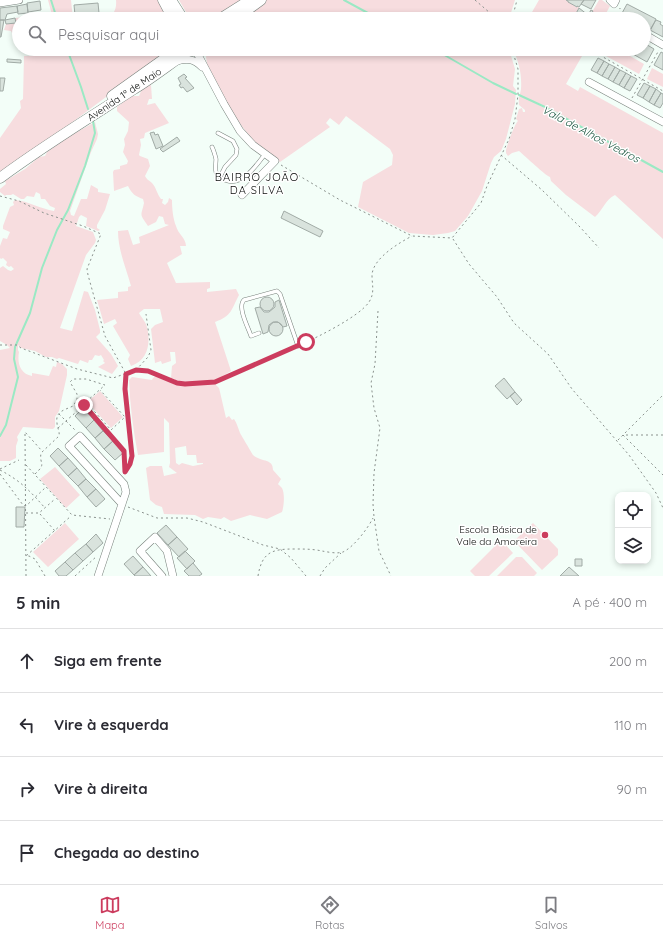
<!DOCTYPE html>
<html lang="pt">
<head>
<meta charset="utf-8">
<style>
  :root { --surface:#fff; --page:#f7f7f7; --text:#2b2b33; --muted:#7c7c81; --line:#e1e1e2; --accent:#cc3c5e }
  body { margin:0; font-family:Quicksand,sans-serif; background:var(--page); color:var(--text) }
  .controls { position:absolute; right:12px; bottom:12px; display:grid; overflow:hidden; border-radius:8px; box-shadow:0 2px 6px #0003 }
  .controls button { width:36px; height:36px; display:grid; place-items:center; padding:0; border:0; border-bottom:1px solid var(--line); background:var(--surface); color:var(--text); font:20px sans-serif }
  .stop { position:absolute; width:12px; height:12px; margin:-9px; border:3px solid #cc3c5e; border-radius:50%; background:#fff }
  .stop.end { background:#cc3c5e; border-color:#fff; box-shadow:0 1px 4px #0008 }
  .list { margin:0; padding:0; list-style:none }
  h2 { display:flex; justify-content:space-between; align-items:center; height:52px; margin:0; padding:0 16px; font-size:17px }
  h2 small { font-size:13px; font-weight:400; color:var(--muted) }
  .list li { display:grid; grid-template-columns:26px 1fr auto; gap:12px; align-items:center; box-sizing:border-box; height:64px; padding:0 16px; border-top:1px solid var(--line) }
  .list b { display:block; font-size:15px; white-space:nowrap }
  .list em { font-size:13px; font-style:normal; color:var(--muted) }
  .icon { flex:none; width:22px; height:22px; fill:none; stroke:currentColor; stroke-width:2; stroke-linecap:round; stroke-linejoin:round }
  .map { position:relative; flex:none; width:663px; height:576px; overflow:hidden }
  .search { position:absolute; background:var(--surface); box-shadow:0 2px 6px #0003; left:12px; right:12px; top:12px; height:44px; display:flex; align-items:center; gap:10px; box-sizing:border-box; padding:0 14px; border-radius:22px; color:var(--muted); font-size:15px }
  .sheet { height:308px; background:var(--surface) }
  nav { display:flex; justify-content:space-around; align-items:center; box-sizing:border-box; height:56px; border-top:1px solid var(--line); background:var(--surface); font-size:11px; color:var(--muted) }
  nav a { display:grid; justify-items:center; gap:2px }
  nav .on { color:var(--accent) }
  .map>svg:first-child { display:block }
</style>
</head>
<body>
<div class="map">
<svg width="663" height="576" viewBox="0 0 663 576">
  <rect width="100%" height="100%" fill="#f3fef8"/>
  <path fill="#f7dddf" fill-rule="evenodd" d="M48,0H71L73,19H19V38L18,32L12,33L11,31L4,30L6,24L15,23V18L52,15Z
    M116,0H159L169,19H103C113,17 117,10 116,0Z
    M179,0H244L213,19H190Z
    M266,0H515L509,19H241Z
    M539,0H566L576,7L577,6L579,7L574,17L577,19H528Z
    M599,0H602L610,6L603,19H588Z
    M60,49H170L74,121L0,172V138L21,108L20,101L23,99L24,56L59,55Z
    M208,49H509L515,69L513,86L516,90L515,104L506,139L501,151L494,157L491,163L482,191L468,216L455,231L448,233L433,235L409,233L358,207L363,182L392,165L393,155L390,149L346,116L339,125L330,118L326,123L330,127L280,162C242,139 227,102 207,64L206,57Z
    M513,49H586L566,84L578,91L580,87L663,133V239L615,195C605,200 603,210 595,217L566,195L551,181L550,177C546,176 525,156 519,151L512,153L508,156C506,153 506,154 506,150C507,145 515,123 518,121L516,119L519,109L522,108L523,112H525V110L519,105C518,99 520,95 521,89C522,74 519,63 513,49ZM530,100L541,104L594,133L592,135Z
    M610,49H618L644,64L639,74L606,56Z
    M652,68L663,74V87L647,79Z
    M151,85L152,99H149L147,105L155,103L169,123L145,133L144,138L140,139L141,145L139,155L140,156L148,159L150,166L145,176C147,180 149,180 152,183C156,187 157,194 161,199H163L162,203L165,205L168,202L169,198L172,200C172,208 173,219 176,226C178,234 186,238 186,246H180L182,254L167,263L176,283L210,282V288L207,289V292L236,289L239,295C231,310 232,316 215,322L231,371L215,381L180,383L175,381V379L171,378L172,366L176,363L175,352H170L171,361L162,364L161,361L155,363L151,329L155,325L163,322L160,309H144L139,313C141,317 146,322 147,327C151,343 148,360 131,366L128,359L130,355L113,326L117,323L115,319L104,324L97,300L118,298V292L128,291V287L131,286C126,268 118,250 118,231L128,230L133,245L140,243L139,237L169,225L165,224L163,217L159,216L156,222L148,226C139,213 141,217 144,203L143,199C135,196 132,194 128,186L114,191L113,172L114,170L120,169V166L127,164L128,161L123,152L125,145L124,139L128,131L129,122L117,111V107L131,96H139L142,89Z
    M95,122L98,134L97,139L91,152L70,211L71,215L74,216L81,199H87L91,185L98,189V192L110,194L105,210L97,225V228L100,230L98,231L86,226L87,218L81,215L79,217L76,226L93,232L96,240L95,243L86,255L60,328L72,331L84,291L88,292L95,310L100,330V333L96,337L111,354L118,366L112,374L98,367L105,363L103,361L104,360L101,355L99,356L95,355L92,360H89L88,363L80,360L78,364L59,358L57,359L52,357H46L35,351L21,348L18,345V350L19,352C17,363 20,374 32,376V373L49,376L53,366L56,367L57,362L62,364L67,369V375L59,411L55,417V427L53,429L23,427L17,437L18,440L16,446V458L10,461H0V350L10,348L7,345L0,341V268L3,266L8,270L11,271L14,269L11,266L9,267L6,265L7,262L3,258L1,259L0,258V246L3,238L7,239L10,232L3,229V226L10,207L14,205L13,202L15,200C28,201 41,209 54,211L55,208L50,206L45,199H41L40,194L36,192L34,197L27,196L24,199H21L13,194L11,195H6L5,196L0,192V189L6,184L5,181L25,169L39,157L45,156L47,152L68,137Z
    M156,376L177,385L215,384L219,388L220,392L226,418L229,416L232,420L234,419C237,423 238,428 240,433C241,435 252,453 253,455C262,463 273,458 273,470L281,479L278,484C278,484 282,488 282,488C285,494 284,506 282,512L267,519L250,515L231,521L224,517L221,519L208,517L203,519L195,515L164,514L162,507L156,505L150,500L146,468L150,466H162L164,476L177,473L169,467L170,463L169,423L164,418V452L138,455C133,430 130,405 129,380L132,377L152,380L153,378ZM186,446L187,455H196L197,463H203V464L193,466L182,463L179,465L176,463L175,448Z
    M100,391L123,417L111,428L87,402Z
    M55,467L80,495L66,508L40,479Z
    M65,523L79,539L48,567L33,552Z
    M533,523L558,549V555L542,570L514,541Z
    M501,540L513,553L489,576H475L470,571Z
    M516,557H522L537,573L534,576H497Z"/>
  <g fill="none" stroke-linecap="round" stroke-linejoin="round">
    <path stroke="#9ae9c4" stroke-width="2" d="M51,0L57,19
      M344,0L379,19
      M67,49L81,87L88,109
      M434,49L493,83L516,94
      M519,95L545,107L663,172
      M0,436L6,425L18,377L14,359L15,347L30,313L42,268L57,230L68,210L85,166L95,133L93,121"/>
  </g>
  <path fill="#d9e3dd" stroke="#a1aba6" d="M566,0H584L579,7L577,6V7L568,2V1Z
    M584,0H596L591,9L581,4Z
    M40,1L41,10L28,12L27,3Z
    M98,3L99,13L75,15L74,5Z
    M27,4L28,13L18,14L17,6Z
    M627,4L656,19L650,31L644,28V19H628L621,15Z
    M17,6L18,12L7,14L5,20H0V8Z
    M579,8L588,15L591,10L593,11L588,19H577L574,17Z
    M15,18L16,23L6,24L5,20Z
    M0,20H4L1,37H0Z
    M656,20L661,22L660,24L663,26V37L650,30Z
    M644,43L654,49L647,62L624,49H644Z
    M661,52L663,53V70L654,65Z
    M598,58L604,61L597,73L591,70Z
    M7,59L21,60V63L7,62Z
    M604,61L609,64L602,76L597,73Z
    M609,64L615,67L608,79L602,76Z
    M615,67L620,70L613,82L608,79Z
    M620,70L626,73L619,85L613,82Z
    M626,73L631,76L624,88L619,85Z
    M184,74L187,77L185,78L194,88L187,92L183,87L181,88L179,85L181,84L178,78Z
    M631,76L637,79L630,91L624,88Z
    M0,78H5L3,91H0Z
    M644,83L650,86L643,98L637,95Z
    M650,86L656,89L649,102L643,98Z
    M656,89L661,93L654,105L649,102Z
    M661,93L663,94V103L660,108L654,105Z
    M154,132L155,135L158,134L163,146L156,149L150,133Z
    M177,137L180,141L163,152L160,149Z
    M284,211L323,231L320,237L281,218Z
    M260 304a7 7 0 1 1 14 0a7 7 0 1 1-14 0Z
    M279,300L287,326L283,327L278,322H273L269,325L268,332L263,334L255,308L260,307L264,312H269L275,307V302Z
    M269 329a7 7 0 1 1 14 0a7 7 0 1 1-14 0Z
    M504,378L515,392L507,399L495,386Z
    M515,392L522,400L517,405L510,396Z
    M83,408L94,420L86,428L75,416Z
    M94,420L103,431L95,438L86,428Z
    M103,431L113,441L104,449L95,438Z
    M113,441L123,453L115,460L104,449Z
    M58,448L68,458L59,466L50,456Z
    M68,458L77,468L68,476L59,466Z
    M77,468L86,479L78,486L68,476Z
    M86,479L96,489L87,497L78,486Z
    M96,489L105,499L96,507L87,497Z
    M16,507H25L24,527H16Z
    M166,525L177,537L168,545L157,533Z
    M96,534L103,543L93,552L86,544Z
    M177,537L188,549L179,557L168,545Z
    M86,544L93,552L83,561L75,553Z
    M185,551L195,561L187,569L177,558Z
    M75,553L83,561L73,570L65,562Z
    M133,556L143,567L134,575L124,564Z
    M575,559H582V566H575Z
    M65,562L73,570L66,576H59L55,571Z
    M193,563L202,574L199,576H189L184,571Z
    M143,567L151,576H135L134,575Z
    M569,567L579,576H560Z"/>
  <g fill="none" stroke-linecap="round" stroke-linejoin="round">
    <g stroke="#77807b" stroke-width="4.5">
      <path id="service" d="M218,133L233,141L237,149L236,155L225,167L220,177
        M212,147C214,151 215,155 216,159C216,163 215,168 216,172C218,176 222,179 225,180C242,187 256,166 265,154
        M259,333L251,336C248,327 237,307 244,300L277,291L280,294L298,346"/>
    </g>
    <g stroke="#77807b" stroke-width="8">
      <path id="minor" d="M610,0L614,4L616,0
        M0,3L19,0
        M644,34L663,45
        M195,49L224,104L240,131L253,145L275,161L242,195
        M177,61C188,58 194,59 202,67
        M589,82L663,122
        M98,576L126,492L124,484L80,436L69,446L122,504
        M162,576L140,551L155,537L167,551L173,576"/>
    </g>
    <g stroke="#77807b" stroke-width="11">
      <path id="secondary" d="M163,0L173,19
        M171,0L183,19
        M220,19L250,0
        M235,19L261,0
        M112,96L178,49
        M0,178C43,146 89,118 134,89C154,77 172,62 192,49"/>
    </g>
    <path stroke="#8a918d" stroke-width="1" stroke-dasharray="2 3" stroke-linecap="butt" d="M475,0L497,19
      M512,19L517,0
      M619,19L620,8
      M607,49L603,57L663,91
      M632,98L659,50
      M501,155L542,190L580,227L599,248
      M281,165L340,200L412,236L452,238L481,203L487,186L509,139L515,119L518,95V69L512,49
      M0,196L19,201L44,213L83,226L101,234L87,269L88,275L105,336L126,374L125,389L132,456L130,464L124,473
      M453,239L469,264L497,297L514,323L548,354L572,389L629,455L656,493L663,508
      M378,311L375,364L371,383L374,408L380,428L374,473L373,504L374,517L379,551L391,576
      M302,344C318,337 360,316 369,302C375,293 372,285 372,275C373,258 399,243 412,236
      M0,345H17L21,348L77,369L113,378L136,370L148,371L158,374L171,381L185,384L215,382L294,347
      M136,370L148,357L151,350L146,314
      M78,398L125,451V471
      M59,414L75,430
      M58,428L84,405
      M663,435H623L663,475
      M618,440L663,395
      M26,465L72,515L110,519
      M0,469L19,460
      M0,470C21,481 30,491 45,508
      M0,474L23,505L26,506L46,487
      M35,474C47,463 39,465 41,453L59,436C60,431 57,428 57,423C55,411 65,410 73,406L77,400V394L70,382L73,379H86L105,385L86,402L111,430L125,417L100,390
      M128,507L157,518H187L203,522L263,545L280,549L291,558L306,576
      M26,513H39L55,499
      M40,514L55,531
      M26,576L25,432L42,451
      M45,576L35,559L29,556H26L71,516
      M75,576L97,556
      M258,576C262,552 272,549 294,549C304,549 313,549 322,551C328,552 337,554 343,552C354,547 368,528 373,518
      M320,576L325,568L341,553"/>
    <use href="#service" stroke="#fff" stroke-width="3.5"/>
    <use href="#minor" stroke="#fff" stroke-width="7"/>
    <use href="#secondary" stroke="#fff" stroke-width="10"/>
  </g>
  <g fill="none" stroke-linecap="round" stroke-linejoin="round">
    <path stroke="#cc3c5e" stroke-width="5" d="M84,405L124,451L125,472L130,464L132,456L125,389L126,374L136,370L148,371L177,383L185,384L215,382L306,342"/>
  </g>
  <circle fill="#cc3c5e" stroke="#fff" stroke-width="1.5" cx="545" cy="535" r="4"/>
  <g text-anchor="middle" stroke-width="3" stroke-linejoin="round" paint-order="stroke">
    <g font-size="10" fill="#0a0d0b" stroke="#fff">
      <text transform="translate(124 94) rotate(-34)" y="4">Avenida 1º de Maio</text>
    </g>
    <g font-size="10" fill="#0a0d0b" stroke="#fff" text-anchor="end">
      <text x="537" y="533">Escola Básica de<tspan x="537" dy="12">Vale da Amoreira</tspan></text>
    </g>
    <g font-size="11" font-style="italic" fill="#15523b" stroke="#fff">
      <text transform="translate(591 134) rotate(28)" y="4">Vala de Alhos Vedros</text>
    </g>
    <g font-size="11" letter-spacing="1" fill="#0a0d0b" stroke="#fff">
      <text x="257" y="181">BAIRRO JOÃO<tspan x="257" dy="13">DA SILVA</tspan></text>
    </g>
  </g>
</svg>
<div class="controls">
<button><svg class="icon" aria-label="locate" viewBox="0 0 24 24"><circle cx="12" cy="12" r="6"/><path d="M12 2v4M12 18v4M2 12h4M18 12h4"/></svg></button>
<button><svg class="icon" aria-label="layers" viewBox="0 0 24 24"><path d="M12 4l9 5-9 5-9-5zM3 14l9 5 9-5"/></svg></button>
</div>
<div class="stop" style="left:306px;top:342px"></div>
<div class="stop end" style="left:84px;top:405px"></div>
<div class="search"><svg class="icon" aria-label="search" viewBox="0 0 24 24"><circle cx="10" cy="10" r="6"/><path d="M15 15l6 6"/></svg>Pesquisar aqui</div>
</div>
<section class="sheet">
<h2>5 min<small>A pé · 400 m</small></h2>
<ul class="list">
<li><svg class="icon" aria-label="ahead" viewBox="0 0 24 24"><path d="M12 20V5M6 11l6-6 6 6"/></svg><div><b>Siga em frente</b></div><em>200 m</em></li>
<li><svg class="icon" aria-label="left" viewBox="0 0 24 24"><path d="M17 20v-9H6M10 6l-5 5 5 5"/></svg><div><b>Vire à esquerda</b></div><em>110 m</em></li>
<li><svg class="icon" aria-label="right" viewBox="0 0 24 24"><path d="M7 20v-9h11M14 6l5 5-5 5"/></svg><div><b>Vire à direita</b></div><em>90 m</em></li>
<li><svg class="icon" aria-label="arrive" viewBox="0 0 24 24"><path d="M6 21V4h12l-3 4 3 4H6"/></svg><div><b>Chegada ao destino</b></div></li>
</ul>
</section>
<nav>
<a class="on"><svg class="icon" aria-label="map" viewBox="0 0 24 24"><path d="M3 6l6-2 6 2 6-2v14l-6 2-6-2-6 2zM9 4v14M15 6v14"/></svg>Mapa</a>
<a><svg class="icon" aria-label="directions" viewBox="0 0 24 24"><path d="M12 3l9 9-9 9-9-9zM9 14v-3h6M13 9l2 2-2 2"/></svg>Rotas</a>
<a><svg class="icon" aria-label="saved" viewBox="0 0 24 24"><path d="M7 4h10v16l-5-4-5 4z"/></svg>Salvos</a>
</nav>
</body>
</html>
